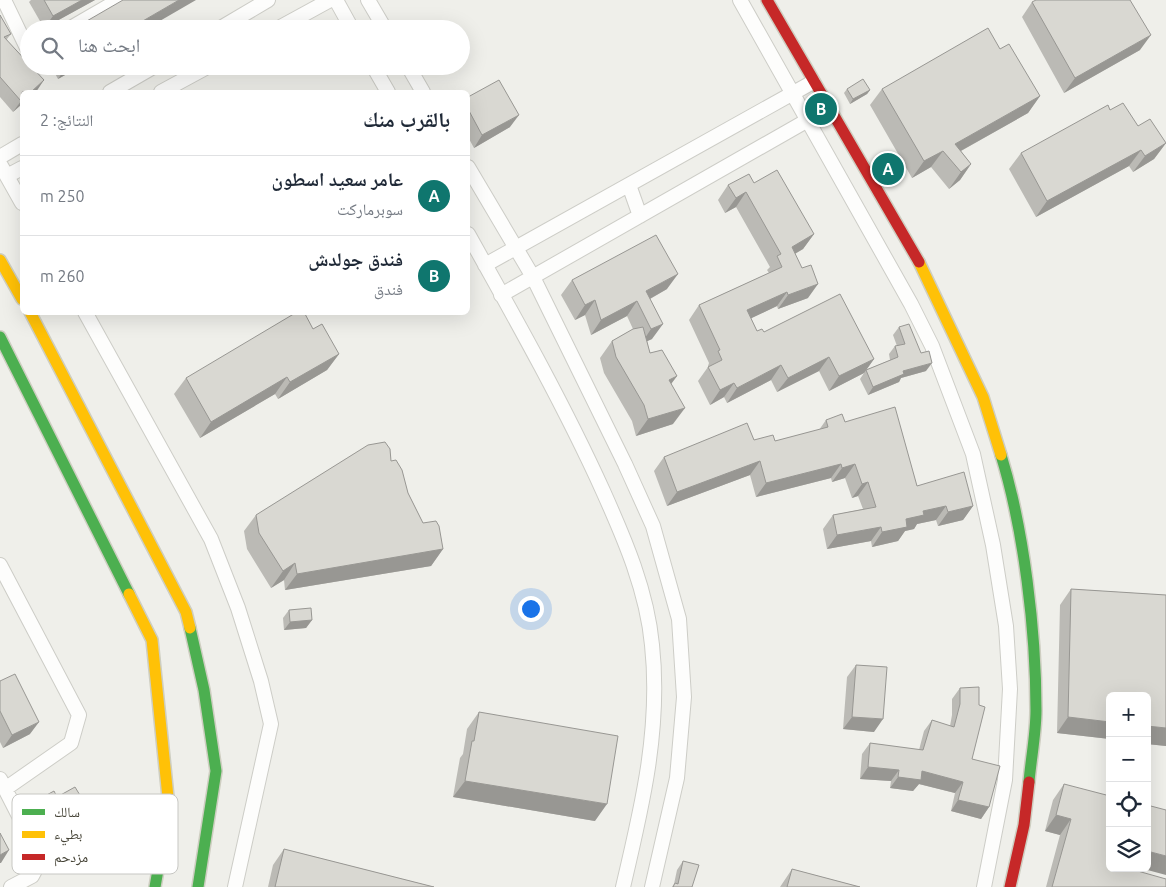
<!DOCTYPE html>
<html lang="ar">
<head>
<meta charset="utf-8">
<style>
  :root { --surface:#fff; --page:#f6f6f7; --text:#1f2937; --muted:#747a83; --line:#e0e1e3; --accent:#0f766e }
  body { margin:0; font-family:Ubuntu,"Noto Naskh Arabic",sans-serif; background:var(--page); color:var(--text); direction:rtl }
  .controls { position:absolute; right:15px; bottom:15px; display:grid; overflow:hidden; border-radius:8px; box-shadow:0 5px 20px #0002 }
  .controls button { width:45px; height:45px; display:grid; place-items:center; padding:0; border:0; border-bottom:1px solid var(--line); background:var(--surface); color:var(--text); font:25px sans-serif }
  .you { position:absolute; left:530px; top:608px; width:18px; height:18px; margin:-12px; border:4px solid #fff; border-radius:50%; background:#1a73e8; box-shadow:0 0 0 8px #1a73e833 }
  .badge { display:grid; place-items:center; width:32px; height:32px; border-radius:50%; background:var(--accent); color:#fff; font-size:16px; font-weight:700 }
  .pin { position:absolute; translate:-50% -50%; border:2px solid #fff; box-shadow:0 1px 5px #0006 }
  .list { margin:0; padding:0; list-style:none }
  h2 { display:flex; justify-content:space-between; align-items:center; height:65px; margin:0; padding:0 20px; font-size:21px }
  h2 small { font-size:16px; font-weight:400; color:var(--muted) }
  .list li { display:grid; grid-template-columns:32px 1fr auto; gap:15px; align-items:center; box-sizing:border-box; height:80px; padding:0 20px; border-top:1px solid var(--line) }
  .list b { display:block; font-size:19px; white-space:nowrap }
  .list p { margin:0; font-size:16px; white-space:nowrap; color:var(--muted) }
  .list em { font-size:16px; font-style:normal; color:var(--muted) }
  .icon { flex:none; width:28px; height:28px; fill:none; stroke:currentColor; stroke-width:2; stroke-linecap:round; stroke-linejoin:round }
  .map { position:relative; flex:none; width:1166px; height:887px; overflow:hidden; direction:ltr }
  .search { position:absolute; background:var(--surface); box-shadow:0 5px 20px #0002; left:20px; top:20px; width:450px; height:55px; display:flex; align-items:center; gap:12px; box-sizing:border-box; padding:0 18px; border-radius:28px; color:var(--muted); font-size:19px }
  .panel { position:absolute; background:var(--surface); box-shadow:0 5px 20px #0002; left:20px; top:90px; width:450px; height:225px; border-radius:8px; direction:rtl }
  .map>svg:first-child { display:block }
</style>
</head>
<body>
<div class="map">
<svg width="1166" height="887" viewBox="0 0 1166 887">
  <rect width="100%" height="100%" fill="#efefea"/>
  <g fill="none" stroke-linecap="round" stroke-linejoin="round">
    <g stroke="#cdcdc7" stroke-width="16">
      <path id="street" d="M4,0L29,52
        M336,0L352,29
        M368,0L385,29
        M740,0L911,304L932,346L973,454L993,545L1006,626L1010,689L1005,780L984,887
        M69,29L119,0
        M219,29L268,0
        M277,29L330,0
        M373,66L388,92
        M408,66L423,92
        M110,92L155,66
        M161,92L209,66
        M0,157L22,144
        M0,164L22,203
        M468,167L533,277L625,464L653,526L679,619L684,697L677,778L652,887
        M7,176L22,168
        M629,185L640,216
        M468,234C515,318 563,403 603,491C625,540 647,591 652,645C661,728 642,807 623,887
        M485,265L813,82
        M501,295L829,108
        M85,312L211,539L238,608L261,681L271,724L235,887
        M0,565L79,715L71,743L5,789
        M0,779L41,859L32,876L11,887"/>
    </g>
    <g stroke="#cecec1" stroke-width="14">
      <path id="fast" d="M0,337L129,594
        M1001,455C1024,530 1036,631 1036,710C1036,734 1031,758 1029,782
        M190,628L204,690L216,771L198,887
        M155,887L169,807"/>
    </g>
    <g stroke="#cecec1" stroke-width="14">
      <path id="slow" d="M0,260L22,299
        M919,262L983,397L1001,455
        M30,312L186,612L190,628
        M129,594L152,640L169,807"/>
    </g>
    <g stroke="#cecec1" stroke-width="14">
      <path id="jam" d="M767,0L919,262
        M1010,887L1024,825L1029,782"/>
    </g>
    <use href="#street" stroke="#fdfdfc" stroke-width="14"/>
    <use href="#fast" stroke="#4caf50" stroke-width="11"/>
    <use href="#slow" stroke="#ffc107" stroke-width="11"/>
    <use href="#jam" stroke="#c62828" stroke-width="11"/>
  </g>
  <path fill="#bbbab5" d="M31,0H95L44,28L29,2Z
    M1032,2L1140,50L1064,93L1022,17Z
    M0,15L11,34L7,39L22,92V104L13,112L0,97Z
    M1000,49L1040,96L1028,113L961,151L971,164L960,180L949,189L931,167L912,178L870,105L882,89Z
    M51,66H81L58,79Z
    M847,89L870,90L867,94L850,104L844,93Z
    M468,97L510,127L474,148L468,137Z
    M1110,110L1166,143L1154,159L1133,172L1129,166L1036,217L1009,169L1021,153Z
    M754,183L814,234L803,249L795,254L808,298L778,309L777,306L751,318L757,331L874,359L864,373L829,391L819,371L777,392L771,380L727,403L724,397L710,405L698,381L708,367V366L709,363L689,320L699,305L769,273L767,270L770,267L736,207L725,213L718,200L728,185Z
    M572,280L667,289L650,299L652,339L647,341L650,353L677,376L671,384L673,424L636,436L632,421L604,373L600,358L612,341L633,329L627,316L591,335L585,315L575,320L561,295Z
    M899,327L926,371L901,378L899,382L868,395L860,379L866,370L890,360L889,354L895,346H897L893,335Z
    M313,329L339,354L327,370L278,399L275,394L200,438L174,394L186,378Z
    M826,420L845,422L917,486L973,506L963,520L938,526L936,520L917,524L914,529L905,531L898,541L872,547L871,541L827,549L823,529L833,515L863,509L858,496L852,498L845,478L832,482L831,478L756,497L750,475L667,506L654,471L664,457L754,440L775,441L819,430Z
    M391,461L408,493L423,523L443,549L431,566L285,590L284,580L271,588L247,549L244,531L256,515Z
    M1071,589L1166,595V746L1147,744V696H1110V739L1057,733L1060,605Z
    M289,610L312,620L306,628L284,630L283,618Z
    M856,665L874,732L843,729L847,677Z
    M0,681L30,734L3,748L0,742Z
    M960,688L972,759L989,807L981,819L951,811L955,793L919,784L913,791L890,788L891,781L860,779L862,754L870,743L919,750L924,731L932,720L950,726L952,715V699Z
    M479,712L595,821L453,797L460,758L463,754L467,729Z
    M1064,784L1110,868L1166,887H1046L1060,835L1045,831L1053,800Z
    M43,797H57L89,810L115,827L106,840L66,863L34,809Z
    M284,849L434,887H268L273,865Z
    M683,861L692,887H672L674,884L677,870Z
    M792,869L860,887H780Z"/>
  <path fill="#989793" d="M82,0H95L44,28L53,16Z
    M179,0H196L146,29H129Z
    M1151,35L1140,50L1064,93L1075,78Z
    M67,66H81L58,79Z
    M44,80L36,92H31Z
    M870,90L867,94L850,104L853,99Z
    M1040,96L1028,113L948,158L955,144Z
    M22,100V104L13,112L21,101Z
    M519,115L510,127L474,148L482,135Z
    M1166,143L1154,159L1133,172L1145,156Z
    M1141,150L1129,166L1036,217L1047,201Z
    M943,151L931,167L912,178L924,161Z
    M971,164L960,180L949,189L961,172Z
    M746,192L736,207L725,213L736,198Z
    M814,234L803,249L782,261L792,247Z
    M678,274L667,289L639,305L646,291Z
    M818,284L808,298L778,309L788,295Z
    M787,292L777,306L737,325L747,310Z
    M595,300L585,315L575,320L585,305Z
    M637,301L627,316L591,335L601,320Z
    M663,324L652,339L641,344L651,329Z
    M339,354L327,370L278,399L290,382Z
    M829,357L819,371L777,392L788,378Z
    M874,359L864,373L829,391L839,376Z
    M932,363L926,371L901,378L899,382L868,395L873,387L903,371Z
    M781,365L771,380L727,403L737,388Z
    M677,376L665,392L669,380Z
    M287,377L275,394L200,438L211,422Z
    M734,383L724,397L710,405L720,390Z
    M685,408L673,424L636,436L648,419Z
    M760,461L750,475L667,506L677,492Z
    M841,464L831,478L756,497L766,483Z
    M855,464L845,478L832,482L842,468Z
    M868,482L858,496L852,498L862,484Z
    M946,506L936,520L917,524L914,529L905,531L898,541L872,547L882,532L906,519L923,511Z
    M973,506L963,520L938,526L948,512Z
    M881,527L871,541L827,549L837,535Z
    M443,549L431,566L285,590L297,574Z
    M295,563L284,580L271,588L283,571Z
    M312,620L306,628L284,630L290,622Z
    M852,717L883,719L874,732L843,729Z
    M1068,717L1110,722V739L1057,733Z
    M39,722L30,734L3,748L12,735Z
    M1147,726L1166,728V746L1147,744Z
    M868,767L899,770L891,781L860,779Z
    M922,771L963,782L955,793L919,784L913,791L890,788L898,777Z
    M465,781L607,804L595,821L453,797Z
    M958,800L989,807L981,819L951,811Z
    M1056,815L1071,819L1060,835L1045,831Z
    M115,827L106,840L66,863L74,851Z
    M9,850L1,863H0V855Z
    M1147,851L1166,856V875L1140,868H1147Z"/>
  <path fill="#d9d8d2" stroke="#989793" d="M44,0H82L53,16Z
    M123,0H179L129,29H73Z
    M1036,0H1130L1151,35L1075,78L1032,2Z
    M0,15L11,34L4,37L29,64V66H31L44,80L31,92H22V100L21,101L0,77Z
    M988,28L1000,49L1009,44L1040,96L955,144L971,164L961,172L943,151L924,161L882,89Z
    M863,79L870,90L853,99L847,89Z
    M499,80L519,115L482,135L468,109V97Z
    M1123,103L1138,126L1150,119L1166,143L1145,156L1141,150L1047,201L1021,153L1108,105L1110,110Z
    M777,170L814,234L792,247L802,268L811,265L818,284L788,295L787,292L747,310L757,331L762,329L764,332L840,294L874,359L839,376L829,357L788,378L781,365L737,388L734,383L720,390L708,367L722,360L718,351L720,350L699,305L782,267L777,256L781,254L746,192L736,198L728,185L749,174L754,183Z
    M656,235L678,274L646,291L663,324L651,329L637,301L601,320L595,300L585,305L572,280Z
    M297,312H304L313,329L322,324L339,354L290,382L287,377L211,422L186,378Z
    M909,324L921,353L929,351L932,363L903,371L904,374L873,387L866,370L898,357L895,346L905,344L899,327Z
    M643,327L650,353L662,350L677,376L669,380L685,408L648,419L644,405L616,357L612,341L633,329Z
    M895,407L917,486L964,472L973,506L948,512L946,506L923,511L924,515L906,519L907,527L882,532L881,527L837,535L833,515L876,507L868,482L862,484L855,464L842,468L841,464L766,483L760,461L677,492L664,457L747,423L754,440L773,435L775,441L828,427L826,420L842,414L845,422Z
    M385,442L390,449L391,461L396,460L402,470L408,493L423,523L436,521L439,526L443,549L297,574L295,563L283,571L259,533L256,515L368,445Z
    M1071,589L1166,595V728L1147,726V696H1110V722L1068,717Z
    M311,608L312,620L290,622L289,610Z
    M856,665L887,667L883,719L852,717Z
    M15,674L39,722L12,735L0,711V681Z
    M979,687V705L985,707L972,759L1000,766L989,807L958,800L963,782L922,771L921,780L898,777L899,770L868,767L870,743L923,750L932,720L954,727L960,704V688Z
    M479,712L618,736L607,804L465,781L472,741H474Z
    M1064,784L1110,796V868H1127L1166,879V887H1052L1071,819L1056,815Z
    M75,787L89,810L101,803L115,827L74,851L43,797L54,791L57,797Z
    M1147,805L1166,810V856L1147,851Z
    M0,833L9,850L0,855Z
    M284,849L434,887H275Z
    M683,861L699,865L692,887H673L675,883L678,884Z
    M792,869L860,887H787Z"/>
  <rect x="12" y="794" width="166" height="80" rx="8" fill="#fff" stroke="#c7c7c3" stroke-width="1"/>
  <rect x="22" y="809" width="23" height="6" fill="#4caf50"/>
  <rect x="22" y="831" width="23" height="7" fill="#ffc107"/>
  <rect x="22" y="854" width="23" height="6" fill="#c62828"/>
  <g font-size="14" fill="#454336">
    <text x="54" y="817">سالك</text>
    <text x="54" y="839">بطيء</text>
    <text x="54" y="862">مزدحم</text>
  </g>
</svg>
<div class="controls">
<button>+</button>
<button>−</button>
<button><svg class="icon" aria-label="locate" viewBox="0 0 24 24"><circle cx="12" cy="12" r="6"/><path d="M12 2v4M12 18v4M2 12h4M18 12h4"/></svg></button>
<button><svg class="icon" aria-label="layers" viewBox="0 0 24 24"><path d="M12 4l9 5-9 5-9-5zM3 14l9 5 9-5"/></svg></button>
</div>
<div class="you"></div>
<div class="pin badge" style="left:888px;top:169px">A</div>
<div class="pin badge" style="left:821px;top:109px">B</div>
<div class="search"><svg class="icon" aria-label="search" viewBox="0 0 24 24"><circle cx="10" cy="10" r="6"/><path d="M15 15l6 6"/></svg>ابحث هنا</div>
<section class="panel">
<h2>بالقرب منك<small>النتائج: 2</small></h2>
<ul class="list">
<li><span class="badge">A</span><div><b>عامر سعيد اسطون</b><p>سوبرماركت</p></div><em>250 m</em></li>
<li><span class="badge">B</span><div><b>فندق جولدش</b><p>فندق</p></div><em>260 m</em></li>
</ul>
</section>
</div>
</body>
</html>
